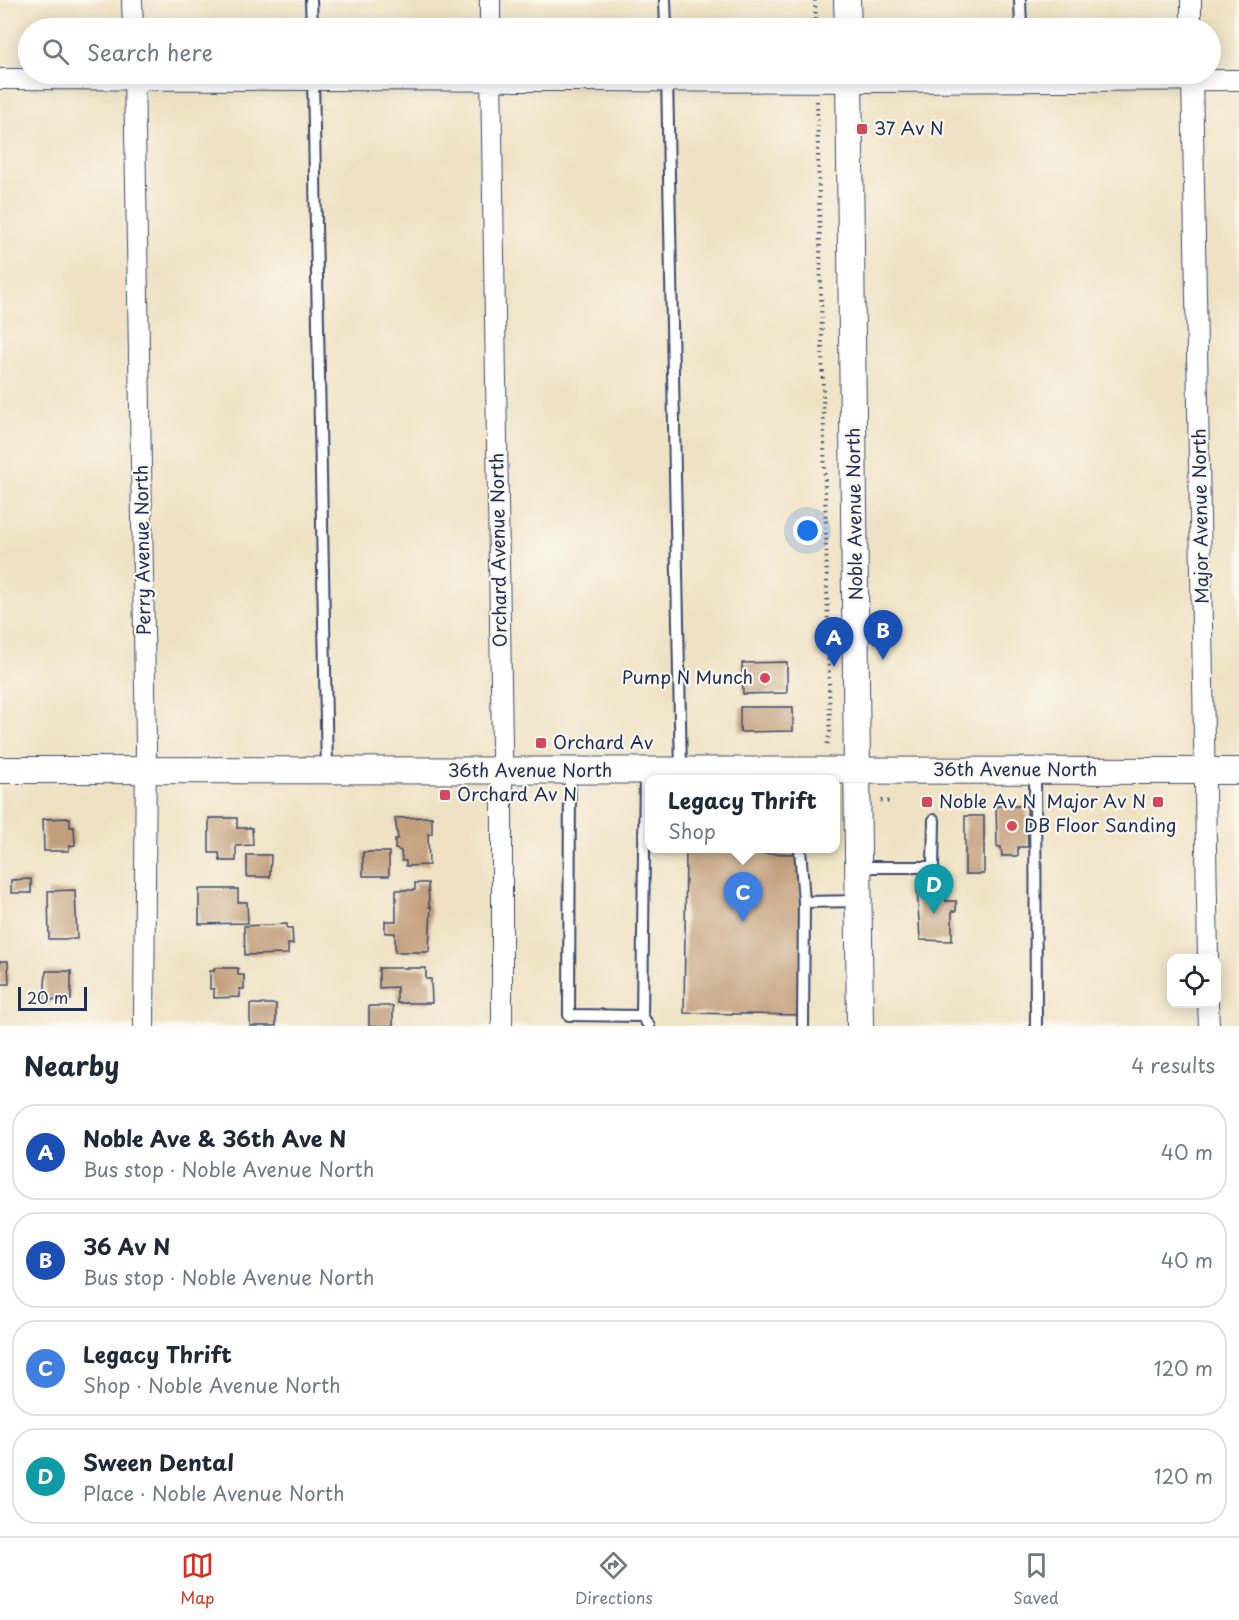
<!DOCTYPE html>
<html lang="en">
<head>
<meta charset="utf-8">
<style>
  :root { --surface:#fff; --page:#f6f6f7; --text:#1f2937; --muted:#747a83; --line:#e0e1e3; --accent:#d93025 }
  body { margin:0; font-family:"Playpen Sans",sans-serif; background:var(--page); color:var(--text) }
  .controls { position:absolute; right:18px; bottom:18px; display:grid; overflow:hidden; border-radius:12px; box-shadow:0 3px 15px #0003 }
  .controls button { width:54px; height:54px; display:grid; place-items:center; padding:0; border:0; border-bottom:2px solid var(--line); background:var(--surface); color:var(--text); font:30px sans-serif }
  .scale { position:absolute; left:18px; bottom:15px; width:69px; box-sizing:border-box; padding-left:6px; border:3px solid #1b2f5e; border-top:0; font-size:16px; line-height:21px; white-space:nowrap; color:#1b2f5e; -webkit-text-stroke:4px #fbf7ec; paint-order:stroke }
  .you { position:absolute; left:808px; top:531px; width:21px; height:21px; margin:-15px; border:4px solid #fff; border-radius:50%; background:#1a73e8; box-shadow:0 0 0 9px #1a73e833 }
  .badge { display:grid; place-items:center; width:39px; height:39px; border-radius:50%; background:var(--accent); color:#fff; font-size:20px; font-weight:700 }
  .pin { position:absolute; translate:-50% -50px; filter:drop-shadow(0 2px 3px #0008) }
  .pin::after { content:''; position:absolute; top:32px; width:21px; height:18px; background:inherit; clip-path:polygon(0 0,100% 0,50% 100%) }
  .popup { position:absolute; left:645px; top:775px; width:195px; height:78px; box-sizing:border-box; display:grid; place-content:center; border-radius:12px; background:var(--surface); filter:drop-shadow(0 2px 4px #0005); font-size:20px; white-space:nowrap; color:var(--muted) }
  .popup b { font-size:22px; color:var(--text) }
  .popup::after { content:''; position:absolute; left:50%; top:100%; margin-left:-12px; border:12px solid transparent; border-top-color:var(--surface) }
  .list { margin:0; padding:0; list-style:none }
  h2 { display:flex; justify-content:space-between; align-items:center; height:78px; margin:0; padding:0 24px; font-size:26px }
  h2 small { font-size:20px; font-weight:400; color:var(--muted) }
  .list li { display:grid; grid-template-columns:39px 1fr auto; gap:18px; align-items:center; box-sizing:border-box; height:96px; margin:0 12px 12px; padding:0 12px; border:2px solid var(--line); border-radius:24px }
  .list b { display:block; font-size:22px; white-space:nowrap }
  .list p { margin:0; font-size:20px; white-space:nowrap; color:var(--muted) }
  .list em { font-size:20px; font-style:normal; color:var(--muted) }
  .icon { flex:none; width:33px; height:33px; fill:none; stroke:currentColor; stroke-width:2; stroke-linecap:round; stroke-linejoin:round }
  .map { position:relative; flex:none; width:1239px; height:1026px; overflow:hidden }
  .search { position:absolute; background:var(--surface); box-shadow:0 3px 15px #0003; left:18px; right:18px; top:18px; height:66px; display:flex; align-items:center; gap:15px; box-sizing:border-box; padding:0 21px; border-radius:33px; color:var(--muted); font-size:22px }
  .sheet { height:510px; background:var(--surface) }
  nav { display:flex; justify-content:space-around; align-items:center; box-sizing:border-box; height:84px; border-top:2px solid var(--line); background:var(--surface); font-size:16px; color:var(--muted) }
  nav a { display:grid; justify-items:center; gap:3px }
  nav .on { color:var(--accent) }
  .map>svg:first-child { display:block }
</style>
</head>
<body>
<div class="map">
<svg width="1239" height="1026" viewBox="0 0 1239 1026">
  <rect width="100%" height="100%" fill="#fbf7ec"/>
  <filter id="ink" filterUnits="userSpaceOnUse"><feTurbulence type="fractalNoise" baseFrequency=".0167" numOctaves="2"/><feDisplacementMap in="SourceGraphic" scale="12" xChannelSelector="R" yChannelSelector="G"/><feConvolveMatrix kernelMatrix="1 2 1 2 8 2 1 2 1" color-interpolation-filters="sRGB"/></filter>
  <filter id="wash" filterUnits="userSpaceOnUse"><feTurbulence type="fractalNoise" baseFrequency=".008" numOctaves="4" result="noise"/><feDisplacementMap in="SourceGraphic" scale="24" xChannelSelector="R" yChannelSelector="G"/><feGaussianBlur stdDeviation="1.35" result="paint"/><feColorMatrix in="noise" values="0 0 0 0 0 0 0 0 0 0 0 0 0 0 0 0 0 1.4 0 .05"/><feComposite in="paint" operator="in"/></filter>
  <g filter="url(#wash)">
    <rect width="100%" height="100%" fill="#efe2c4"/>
    <g id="blocks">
      <path fill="#c29f7b" d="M787,662V693L743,694L742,663Z
        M740,707H793V731L740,732Z
        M996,806H1027L1028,847H1018V856H1002L1001,847H997Z
        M965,816H984V874H965Z
        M432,817V834H428L429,865L406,866V861H402L401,851L395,849V839H398L395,818Z
        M70,818V827H74L75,845L69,846V851H44L43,819Z
        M209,818H237V828H252L253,845L236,846V861H220L219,853H209Z
        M363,852H389V876H363Z
        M686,852L801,854L803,1015L684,1013Z
        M247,855H271L270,877H247Z
        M31,879V893H11V880Z
        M415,883H428L429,907H431L429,952H395V933H385V921H396V890H415Z
        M917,887H946V901H956V911H952V941L920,940Z
        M199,889H238V902H247L248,923L199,924Z
        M75,890L77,939H49L48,891Z
        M287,924V928H292L293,944H288V954L245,955L244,926Z
        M0,961H8L9,984H0Z
        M214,968H238V975H244V989H240V997L214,998V989H210V971H214Z
        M379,968H426V979H431L432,1003H397V987L379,988Z
        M46,971H71V1000H50V1003H44Z
        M250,1004H276V1026H250Z
        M369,1006H393V1026H369Z"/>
    </g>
  </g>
  <g filter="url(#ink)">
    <use href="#blocks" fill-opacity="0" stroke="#3b4a6d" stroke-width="1.5"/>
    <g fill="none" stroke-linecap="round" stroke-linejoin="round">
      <g stroke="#3b4a6d" stroke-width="14">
        <path id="service" d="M311,0L312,28
          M665,0L666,28
          M1020,0L1021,28
          M667,77L681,771
          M313,78L327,770
          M570,771L569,1015L642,1016L649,1026
          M1035,771L1036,1026
          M800,848L804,902L803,1026
          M859,867H933L934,820
          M804,902L859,901
          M642,1016L645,771"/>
      </g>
      <g stroke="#3b4a6d" stroke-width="22">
        <path id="minor" d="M132,0L133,28
          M490,0V28
          M1191,0V28
          M134,74L146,743L144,1026
          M491,74L502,743V1026
          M1192,74L1208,958
          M0,79L871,82L1239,80
          M1208,1004L1209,1026"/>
      </g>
      <g stroke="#3b4a6d" stroke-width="28">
        <path id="tertiary" d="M847,0L848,28
          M849,74L860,1026
          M0,770L1239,771"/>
      </g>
      <path stroke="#3b4a6d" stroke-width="4" stroke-dasharray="1.5 4.5" stroke-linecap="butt" d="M815,0L816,28
        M817,101L830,731L827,747
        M881,801L891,802"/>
      <use href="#service" stroke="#fff" stroke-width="10"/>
      <use href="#minor" stroke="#fff" stroke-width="20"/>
      <use href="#tertiary" stroke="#fff" stroke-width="26"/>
    </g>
  </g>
  <g fill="#d1495b" stroke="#fbf7ec" stroke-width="2">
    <rect x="856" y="123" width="12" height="12" rx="3"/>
    <circle cx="765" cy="678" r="6"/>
    <rect x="535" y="737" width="12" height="12" rx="3"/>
    <rect x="439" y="789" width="12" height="12" rx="3"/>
    <rect x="921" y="796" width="12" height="12" rx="3"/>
    <rect x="1152" y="796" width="12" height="12" rx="3"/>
    <circle cx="1012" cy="826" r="6"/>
  </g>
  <g text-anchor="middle" stroke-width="4.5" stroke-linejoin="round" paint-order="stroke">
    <g font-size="18" fill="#1b2f5e" stroke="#fbf7ec" text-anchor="start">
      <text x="874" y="135">37 Av N</text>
      <text x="753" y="684" text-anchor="end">Pump N Munch</text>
      <text x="553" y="749">Orchard Av</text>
      <text x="457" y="801">Orchard Av N</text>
      <text x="939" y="808">Noble Av N</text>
      <text x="1146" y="808" text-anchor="end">Major Av N</text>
      <text x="1024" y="832">DB Floor Sanding</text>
    </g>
    <g font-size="18" fill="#1b2f5e" stroke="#fbf7ec">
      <text transform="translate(855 514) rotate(-91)" y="6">Noble Avenue North</text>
      <text transform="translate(1201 516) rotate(-91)" y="6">Major Avenue North</text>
      <text transform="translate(143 550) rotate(-91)" y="6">Perry Avenue North</text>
      <text transform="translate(499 550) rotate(-91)" y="6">Orchard Avenue North</text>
      <text x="1015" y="776">36th Avenue North</text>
      <text x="530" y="777">36th Avenue North</text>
    </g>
  </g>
</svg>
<div class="controls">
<button><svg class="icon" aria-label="locate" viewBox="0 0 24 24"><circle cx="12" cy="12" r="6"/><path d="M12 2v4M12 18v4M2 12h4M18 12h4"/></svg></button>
</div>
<div class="scale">20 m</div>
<div class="you"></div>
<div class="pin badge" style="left:834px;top:667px;background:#1a4fb4">A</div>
<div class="pin badge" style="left:883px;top:660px;background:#1a4fb4">B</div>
<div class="pin badge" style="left:743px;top:922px;background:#3f7fe0">C</div>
<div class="popup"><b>Legacy Thrift</b>Shop</div>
<div class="pin badge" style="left:934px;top:914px;background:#0f9aa8">D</div>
<div class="search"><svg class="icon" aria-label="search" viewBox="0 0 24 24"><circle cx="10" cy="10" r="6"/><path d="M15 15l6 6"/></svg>Search here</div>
</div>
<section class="sheet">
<h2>Nearby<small>4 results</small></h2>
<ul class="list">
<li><span class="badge" style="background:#1a4fb4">A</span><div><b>Noble Ave &amp; 36th Ave N</b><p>Bus stop · Noble Avenue North</p></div><em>40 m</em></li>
<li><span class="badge" style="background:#1a4fb4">B</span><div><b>36 Av N</b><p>Bus stop · Noble Avenue North</p></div><em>40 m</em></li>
<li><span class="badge" style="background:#3f7fe0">C</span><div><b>Legacy Thrift</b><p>Shop · Noble Avenue North</p></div><em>120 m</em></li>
<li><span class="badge" style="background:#0f9aa8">D</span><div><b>Sween Dental</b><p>Place · Noble Avenue North</p></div><em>120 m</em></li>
</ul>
</section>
<nav>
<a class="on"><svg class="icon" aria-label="map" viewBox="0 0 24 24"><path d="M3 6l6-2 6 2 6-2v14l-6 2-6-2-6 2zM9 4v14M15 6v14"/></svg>Map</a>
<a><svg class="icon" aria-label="directions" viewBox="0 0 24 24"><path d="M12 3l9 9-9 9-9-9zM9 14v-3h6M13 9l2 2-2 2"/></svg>Directions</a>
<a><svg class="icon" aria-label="saved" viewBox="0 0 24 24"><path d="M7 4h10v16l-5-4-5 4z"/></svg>Saved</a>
</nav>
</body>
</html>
